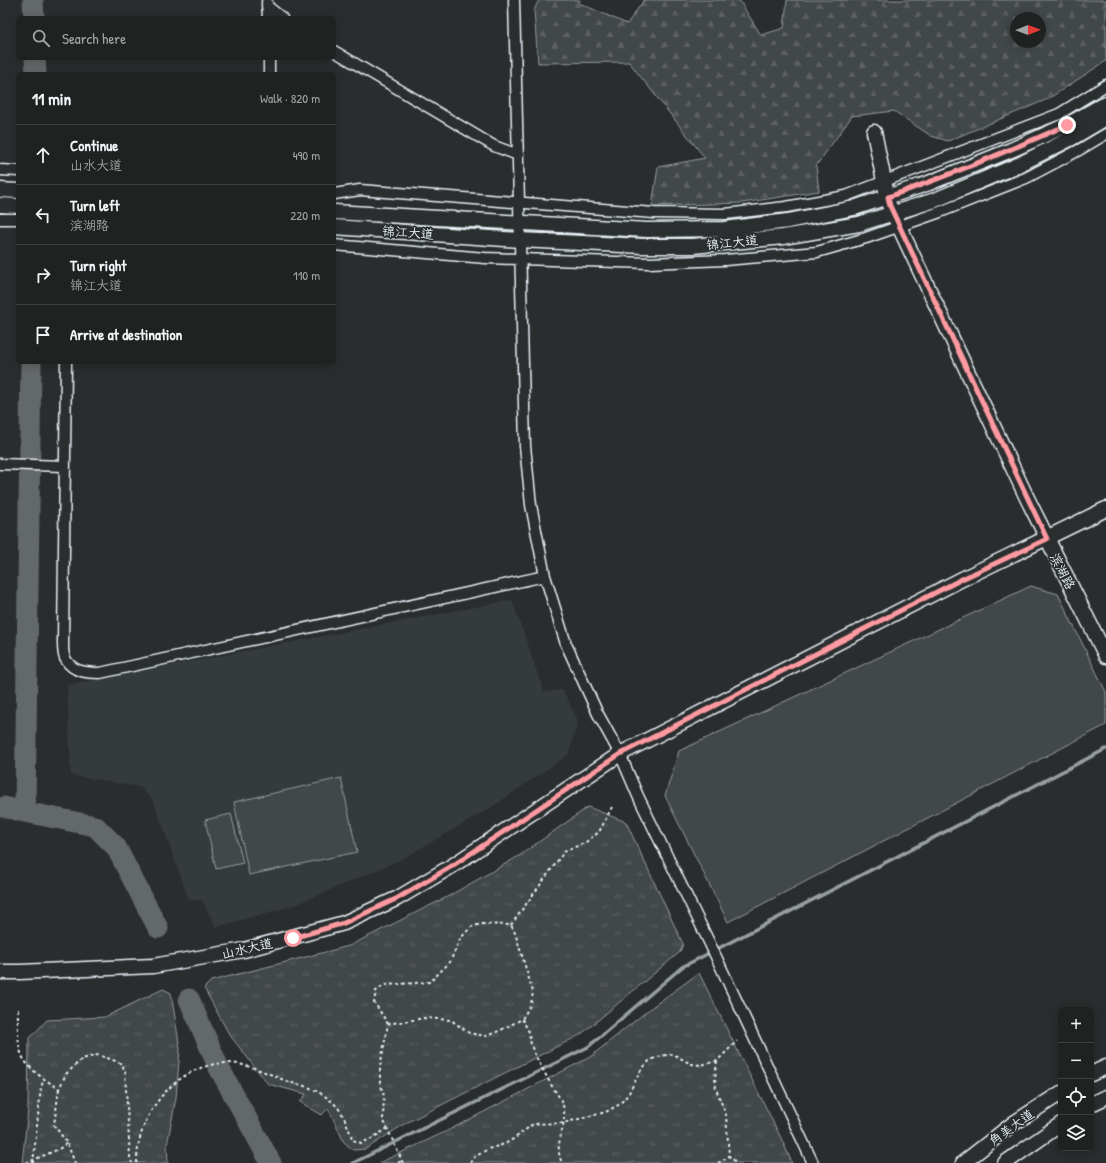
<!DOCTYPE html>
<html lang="en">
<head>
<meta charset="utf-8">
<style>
  :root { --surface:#202222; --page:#282a2a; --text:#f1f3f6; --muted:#a2a4a5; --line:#3d3f40 }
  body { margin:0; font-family:"Patrick Hand","LXGW WenKai TC",sans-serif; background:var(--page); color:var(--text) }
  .controls { position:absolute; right:12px; bottom:12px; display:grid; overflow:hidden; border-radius:6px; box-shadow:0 2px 10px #0003 }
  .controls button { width:36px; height:36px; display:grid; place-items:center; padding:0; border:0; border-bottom:1px solid var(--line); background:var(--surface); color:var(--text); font:20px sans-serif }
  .compass { position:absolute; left:1010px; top:12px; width:36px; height:36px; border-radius:50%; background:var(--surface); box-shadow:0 2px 10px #0003; rotate:89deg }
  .stop { position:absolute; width:12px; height:12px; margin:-9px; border:3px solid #ff9aa2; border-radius:50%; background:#fff }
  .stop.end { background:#ff9aa2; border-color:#fff; box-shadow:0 1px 4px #0008 }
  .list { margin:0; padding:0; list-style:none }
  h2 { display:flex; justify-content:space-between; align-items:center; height:52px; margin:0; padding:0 16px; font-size:17px }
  h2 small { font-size:13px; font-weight:400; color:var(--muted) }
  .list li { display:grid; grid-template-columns:26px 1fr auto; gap:12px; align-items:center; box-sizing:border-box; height:60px; padding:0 16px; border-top:1px solid var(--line) }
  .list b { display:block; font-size:15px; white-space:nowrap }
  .list p { margin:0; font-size:13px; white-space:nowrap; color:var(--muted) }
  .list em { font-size:13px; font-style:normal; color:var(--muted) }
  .icon { flex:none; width:22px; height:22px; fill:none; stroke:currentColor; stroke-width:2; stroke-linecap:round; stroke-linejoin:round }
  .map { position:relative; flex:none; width:1106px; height:1163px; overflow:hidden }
  .search { position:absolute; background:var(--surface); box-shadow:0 2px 10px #0003; left:16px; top:16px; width:320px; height:44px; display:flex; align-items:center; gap:10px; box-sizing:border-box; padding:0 14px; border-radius:6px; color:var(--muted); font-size:15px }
  .panel { position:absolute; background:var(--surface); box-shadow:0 2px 10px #0003; left:16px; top:72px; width:320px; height:292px; border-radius:6px }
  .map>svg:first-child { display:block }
</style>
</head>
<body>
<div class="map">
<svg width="1106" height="1163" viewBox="0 0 1106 1163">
  <defs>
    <pattern id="forest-firs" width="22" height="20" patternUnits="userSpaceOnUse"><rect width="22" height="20" fill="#424648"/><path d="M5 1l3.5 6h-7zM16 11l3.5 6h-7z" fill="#5d6163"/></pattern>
    <pattern id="park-tufts" width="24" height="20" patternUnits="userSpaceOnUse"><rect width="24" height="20" fill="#424648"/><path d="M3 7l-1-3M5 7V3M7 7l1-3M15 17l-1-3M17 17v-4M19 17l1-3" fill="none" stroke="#5d6163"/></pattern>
  </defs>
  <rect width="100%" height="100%" fill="#2a2d2e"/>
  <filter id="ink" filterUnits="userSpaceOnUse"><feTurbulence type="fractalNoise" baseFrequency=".025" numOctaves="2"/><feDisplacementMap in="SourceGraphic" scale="8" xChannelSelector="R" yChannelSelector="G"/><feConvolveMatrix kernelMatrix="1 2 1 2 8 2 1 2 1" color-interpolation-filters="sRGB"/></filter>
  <g filter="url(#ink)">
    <path fill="#363a3b" d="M512,600L544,692L563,690L578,721L568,755L492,807L402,859L295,905L216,927L202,900H189L154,802L140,787L71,775L67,685Z"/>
    <path fill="#424648" stroke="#959ca0" d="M1031,586L1058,594L1106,692V725L728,922L665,796L679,751Z
      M341,778L357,852L249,875L234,802Z
      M231,814L243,863L216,869L205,820Z"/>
    <path fill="url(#forest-firs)" stroke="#959ca0" fill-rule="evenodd" d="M539,0H580L579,3L627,24L644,0H739L761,35L784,28L787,0H1106V61L1048,99L948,141L931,136L894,111L852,116L816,166L819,191L742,203L652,206L658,167L705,158L629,62L538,63L534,10ZM1016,18H1040V42H1016Z"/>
    <path fill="url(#park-tufts)" stroke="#959ca0" d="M588,807L626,822L683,944L680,952L580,1035L406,1123L366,1149L353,1150L344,1142L328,1108L322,1115L300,1102L306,1094L268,1084L229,1034L204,988L211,981L349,946L447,897L519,856Z
      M699,973L781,1138L792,1163H379L447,1131L590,1057L652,1007Z
      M163,989L171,993L180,1049L176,1098L167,1145L168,1163H22L28,1109L29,1039L47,1020L105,1017Z"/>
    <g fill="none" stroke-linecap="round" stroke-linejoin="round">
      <path stroke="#989fa3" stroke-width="3.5" d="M353,1163L588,1047L682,967L1106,749"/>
      <path stroke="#63686b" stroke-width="21" d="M33,0L34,18
        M35,58L36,74
        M31,362L25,812L95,826L116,847L158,928
        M4,807L25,812
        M189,999L218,1066L271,1163"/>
      <g stroke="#e8f1f8" stroke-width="13">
        <path id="street" d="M514,0L525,446L531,505L545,576L566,644L598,714L620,754L638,796L710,944L813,1163
          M267,2L268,18
          M267,6L282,18
          M334,51L494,146L518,155
          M269,58V74
          M0,170L18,171
          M334,194L360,190L654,213L725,214L786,207L846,196L1059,114L1106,85
          M0,219H18
          M334,245L485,258L649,263L725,260L817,252L866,238L940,212L1026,178L1079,150L1106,134
          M66,362L63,644C63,648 63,656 66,660C73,672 88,673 100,673L545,576
          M0,464L64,466"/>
      </g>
      <g stroke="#e8f1f8" stroke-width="17">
        <path id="secondary" d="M874,132L889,205L1027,498L1106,656
          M0,190L18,191
          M0,205L18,206
          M334,212L647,230L725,229L788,221L854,208L929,183L1011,150L1067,125L1106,103
          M334,227L520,240L643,246H693L783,237L859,224L935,200L1018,165L1072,138L1106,118
          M0,972H20L153,966L244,950L344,923L398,898L452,866L620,754L962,579L1106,509
          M1091,1074L1106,1067
          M1091,1104L1106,1097
          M963,1163L1014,1123L1061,1093
          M1005,1163L1061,1124"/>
      </g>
      <path stroke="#e8f1f8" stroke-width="2" stroke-dasharray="3 3" stroke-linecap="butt" d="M511,925L564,852L586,842L599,832L612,807
        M18,1009C18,1023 16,1049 25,1061C33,1073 48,1081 59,1089L66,1074L82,1059L98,1055L113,1060L122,1064L125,1072L130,1157L132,1163
        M522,1019L529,1032L531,1045L534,1053C539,1063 545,1073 550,1083C556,1093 563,1100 564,1111C566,1131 553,1143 562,1163
        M388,1024L374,1002L376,991L385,985L430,982L450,962L460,939L471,927L481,924L511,925L515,933L533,992L531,1004L522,1019L499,1031L486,1036L469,1033L451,1020L424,1018L388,1024L380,1067V1082L384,1096L383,1119L403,1163
        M717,1061L715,1078L716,1089L726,1115L729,1156L737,1163
        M59,1089L54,1125L67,1143L75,1163
        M26,1163L59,1149L67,1143
        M33,1163L41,1088L44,1078
        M137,1163C136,1114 177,1063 228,1063C249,1064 267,1073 286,1081C293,1084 300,1084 307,1087C318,1090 335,1102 341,1112C346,1120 349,1131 353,1140L361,1143L371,1139L388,1128
        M398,1163L403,1160
        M470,1163L473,1158L488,1149L505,1144L515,1138L533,1124L563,1123L606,1112L620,1104L629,1093L641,1070L650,1060L661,1056L673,1054L691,1064L701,1065L717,1061L737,1041
        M718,1163L729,1157"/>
      <use href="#street" stroke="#2a2d2e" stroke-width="10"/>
      <use href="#secondary" stroke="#2a2d2e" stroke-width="14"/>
    </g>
  </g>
  <g fill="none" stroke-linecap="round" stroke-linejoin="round" filter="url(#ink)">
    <path stroke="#ff9aa2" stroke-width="5" d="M293,938L344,923L398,898L452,866L620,754L962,579L1047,539L890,206L888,197C949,176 1008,151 1067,125"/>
  </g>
  <g text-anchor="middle" stroke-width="3.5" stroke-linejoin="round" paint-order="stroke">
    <g font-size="13" fill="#e8f1f8" stroke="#2a2d2e">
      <text transform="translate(408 232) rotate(4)" y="5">锦江大道</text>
      <text transform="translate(732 242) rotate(-6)" y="5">锦江大道</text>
      <text transform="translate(1063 571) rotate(63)" y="5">滨湖路</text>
      <text transform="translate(247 948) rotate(-13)" y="5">山水大道</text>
      <text transform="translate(1011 1127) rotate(-36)" y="5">角美大道</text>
    </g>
  </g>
</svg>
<div class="controls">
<button>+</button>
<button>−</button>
<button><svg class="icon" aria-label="locate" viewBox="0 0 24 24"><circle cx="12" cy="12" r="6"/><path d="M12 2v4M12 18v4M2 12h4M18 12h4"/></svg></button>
<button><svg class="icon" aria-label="layers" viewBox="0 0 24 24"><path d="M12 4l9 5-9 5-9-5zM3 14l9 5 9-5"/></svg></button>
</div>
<svg class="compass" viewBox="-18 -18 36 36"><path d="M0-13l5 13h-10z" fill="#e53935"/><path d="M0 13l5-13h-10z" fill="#a2a4a5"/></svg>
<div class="stop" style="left:293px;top:938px"></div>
<div class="stop end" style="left:1067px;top:125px"></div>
<div class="search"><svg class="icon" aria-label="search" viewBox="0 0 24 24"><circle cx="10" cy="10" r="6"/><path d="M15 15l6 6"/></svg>Search here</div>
<section class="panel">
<h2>11 min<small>Walk · 820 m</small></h2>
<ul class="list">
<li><svg class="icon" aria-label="ahead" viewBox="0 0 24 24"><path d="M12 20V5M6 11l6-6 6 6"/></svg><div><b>Continue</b><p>山水大道</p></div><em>490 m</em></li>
<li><svg class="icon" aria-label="left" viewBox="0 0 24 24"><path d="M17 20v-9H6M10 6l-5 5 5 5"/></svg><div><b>Turn left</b><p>滨湖路</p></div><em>220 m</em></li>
<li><svg class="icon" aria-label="right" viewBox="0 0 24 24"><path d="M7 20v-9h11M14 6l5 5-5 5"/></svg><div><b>Turn right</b><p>锦江大道</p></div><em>110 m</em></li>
<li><svg class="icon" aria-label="arrive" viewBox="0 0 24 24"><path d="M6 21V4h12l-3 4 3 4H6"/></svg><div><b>Arrive at destination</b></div></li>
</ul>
</section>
</div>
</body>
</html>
